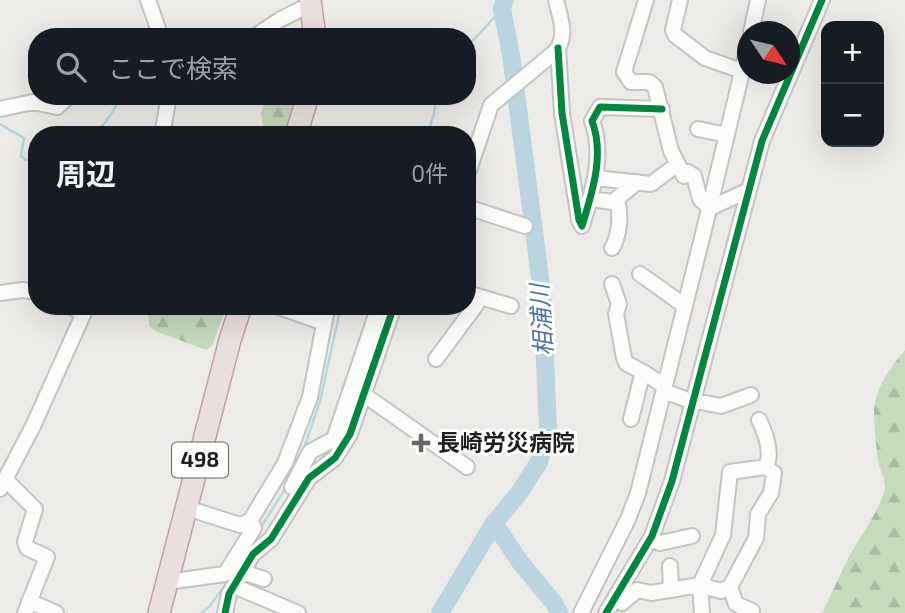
<!DOCTYPE html>
<html lang="ja">
<head>
<meta charset="utf-8">
<style>
  :root { --surface:#171b24; --page:#20242c; --text:#f1f3f6; --muted:#9ea1a6; --line:#363941 }
  body { margin:0; font-family:"Exo 2","Noto Sans JP",sans-serif; background:var(--page); color:var(--text) }
  .controls { position:absolute; right:21px; top:21px; display:grid; overflow:hidden; border-radius:14px; box-shadow:0 7px 28px #0002 }
  .controls button { width:63px; height:63px; display:grid; place-items:center; padding:0; border:0; border-bottom:2px solid var(--line); background:var(--surface); color:var(--text); font:35px sans-serif }
  .compass { position:absolute; left:737px; top:21px; width:63px; height:63px; border-radius:50%; background:var(--surface); box-shadow:0 7px 28px #0002; rotate:125deg }
  .list { margin:0; padding:0; list-style:none }
  h2 { display:flex; justify-content:space-between; align-items:center; height:91px; margin:0; padding:0 28px; font-size:30px }
  h2 small { font-size:23px; font-weight:400; color:var(--muted) }
  .icon { flex:none; width:38px; height:38px; fill:none; stroke:currentColor; stroke-width:2; stroke-linecap:round; stroke-linejoin:round }
  .map { position:relative; flex:none; width:905px; height:613px; overflow:hidden }
  .search { position:absolute; background:var(--surface); box-shadow:0 7px 28px #0002; left:28px; top:28px; width:448px; height:77px; display:flex; align-items:center; gap:18px; box-sizing:border-box; padding:0 24px; border-radius:28px; color:var(--muted); font-size:26px }
  .panel { position:absolute; background:var(--surface); box-shadow:0 7px 28px #0002; left:28px; top:126px; width:448px; height:189px; border-radius:28px }
  .map>svg:first-child { display:block }
</style>
</head>
<body>
<div class="map">
<svg width="905" height="613" viewBox="0 0 905 613">
  <defs>
    <pattern id="forest-firs" width="22" height="20" patternUnits="userSpaceOnUse" patternTransform="scale(1.75)"><rect width="22" height="20" fill="#c4dbbc"/><path d="M5 1l3.5 6h-7zM16 11l3.5 6h-7z" fill="#a8bca1"/></pattern>
  </defs>
  <rect width="100%" height="100%" fill="#ecebe7"/>
  <path fill="url(#forest-firs)" d="M266,96H299L290,135H262L264,132L261,113Z
    M148,306H227L212,346L206,350L155,331L149,326Z
    M905,350V613H822C831,595 839,577 848,559C857,541 883,506 885,487C885,479 879,468 878,460C872,406 868,395 905,350Z"/>
  <g fill="none" stroke-linecap="round" stroke-linejoin="round">
    <path stroke="#bad5df" stroke-width="2.5" d="M467,47L502,9
      M0,124L24,138L21,156L26,160L37,157
      M87,135C103,132 114,109 122,96
      M427,135L434,114L436,96
      M303,451L320,401L341,306
      M261,527L287,486
      M201,613L209,607L230,578"/>
    <path stroke="#bad5df" stroke-width="18" d="M494,523L520,562L554,603L559,613
      M440,613L494,523L519,493L539,462L548,428L542,293L511,55L502,9L505,0"/>
    <g stroke="#c5c4c3" stroke-width="18">
      <path id="minor" d="M148,0L161,37
        M646,0L624,72L631,82H649L655,87L671,151L684,176
        M680,0L673,30L675,35L705,58L742,71
        M751,32L758,0
        M254,37L281,19L309,5
        M558,48L562,113L579,220L582,226C592,193 605,155 592,121L600,107L662,109
        M0,109L33,102L57,107L69,96
        M698,129L727,135
        M162,135L169,96
        M683,172H688L694,176L700,199L710,208L747,191
        M467,176L491,105L556,51C568,35 560,18 556,0
        M595,178L651,184L678,164
        M590,199L613,202L637,182
        M467,207L525,226
        M612,248C620,235 621,214 617,199
        M640,274L685,306
        M612,284L619,304L616,314L624,358L626,363L648,375
        M0,293L22,290L37,292
        M467,293L511,306
        M69,306L83,313
        M276,306L324,323
        M436,359L476,305L467,295
        M664,391L685,399L721,406L751,395
        M363,394L467,467
        M631,419L641,379L648,375L665,387
        M759,420C766,434 773,452 766,467
        M5,479L35,509L25,542L27,548L47,557L25,613
        M292,487L310,452L334,439L379,306
        M0,489L33,426L87,306
        M187,508L240,525L250,521L285,463L310,397L326,314
        M650,539L660,543L692,536
        M670,566L671,590
        M242,572L264,579
        M167,582L225,574L254,528L250,521
        M234,586L298,613
        M730,587L736,604L752,611
        M29,601L56,613
        M622,603L637,590L651,593L700,585L723,535L730,472L766,467L774,473L771,493L758,514L756,538L730,587L721,591L700,585L702,613
        M225,613L229,594L253,554L271,539L309,478L335,458L350,434L394,306
        M581,613L628,519L638,493L703,234L748,47
        M606,613L652,536L672,481L762,141L822,0"/>
    </g>
    <g stroke="#c19fa5" stroke-width="24">
      <path id="highway" d="M310,0L315,37
        M296,135L308,96
        M159,613L230,340L241,306"/>
    </g>
    <use href="#minor" stroke="#fcfcfb" stroke-width="14"/>
    <use href="#highway" stroke="#e9dfdf" stroke-width="21"/>
    <g stroke="#fff" stroke-width="11">
      <path id="cycleway" d="M558,48L562,113L579,220L582,226C592,193 605,155 592,121L600,107L662,109
        M225,613L229,594L253,554L271,539L309,478L335,458L350,434L394,306
        M606,613L652,536L672,481L762,141L822,0"/>
    </g>
    <use href="#cycleway" stroke="#00873e" stroke-width="7"/>
  </g>
  <path fill="#666664" stroke="#fff" stroke-width="2.5" d="M417.5 432.5h7v7h7v7h-7v7h-7v-7h-7v-7h7z"/>
  <g text-anchor="middle" stroke-width="6" stroke-linejoin="round" paint-order="stroke">
    <rect fill="#fff" stroke="#626262" stroke-width="2" x="172" y="442.5" width="56" height="35" rx="5"/>
    <g font-size="21" font-weight="bold" fill="#1e1e1e">
      <text x="200" y="467">498</text>
    </g>
    <g font-size="23" font-weight="bold" fill="#1e1e1e" stroke="#fff" text-anchor="start">
      <text x="437" y="451">長崎労災病院</text>
    </g>
    <g font-size="24" font-style="italic" fill="#4b73ad" stroke="#fff">
      <text transform="translate(542 320) rotate(-94)" y="8">相浦川</text>
    </g>
  </g>
</svg>
<div class="controls">
<button>+</button>
<button>−</button>
</div>
<svg class="compass" viewBox="-18 -18 36 36"><path d="M0-13l5 13h-10z" fill="#e53935"/><path d="M0 13l5-13h-10z" fill="#9ea1a6"/></svg>
<div class="search"><svg class="icon" aria-label="search" viewBox="0 0 24 24"><circle cx="10" cy="10" r="6"/><path d="M15 15l6 6"/></svg>ここで検索</div>
<section class="panel">
<h2>周辺<small>0件</small></h2>
<ul class="list">
</ul>
</section>
</div>
</body>
</html>
